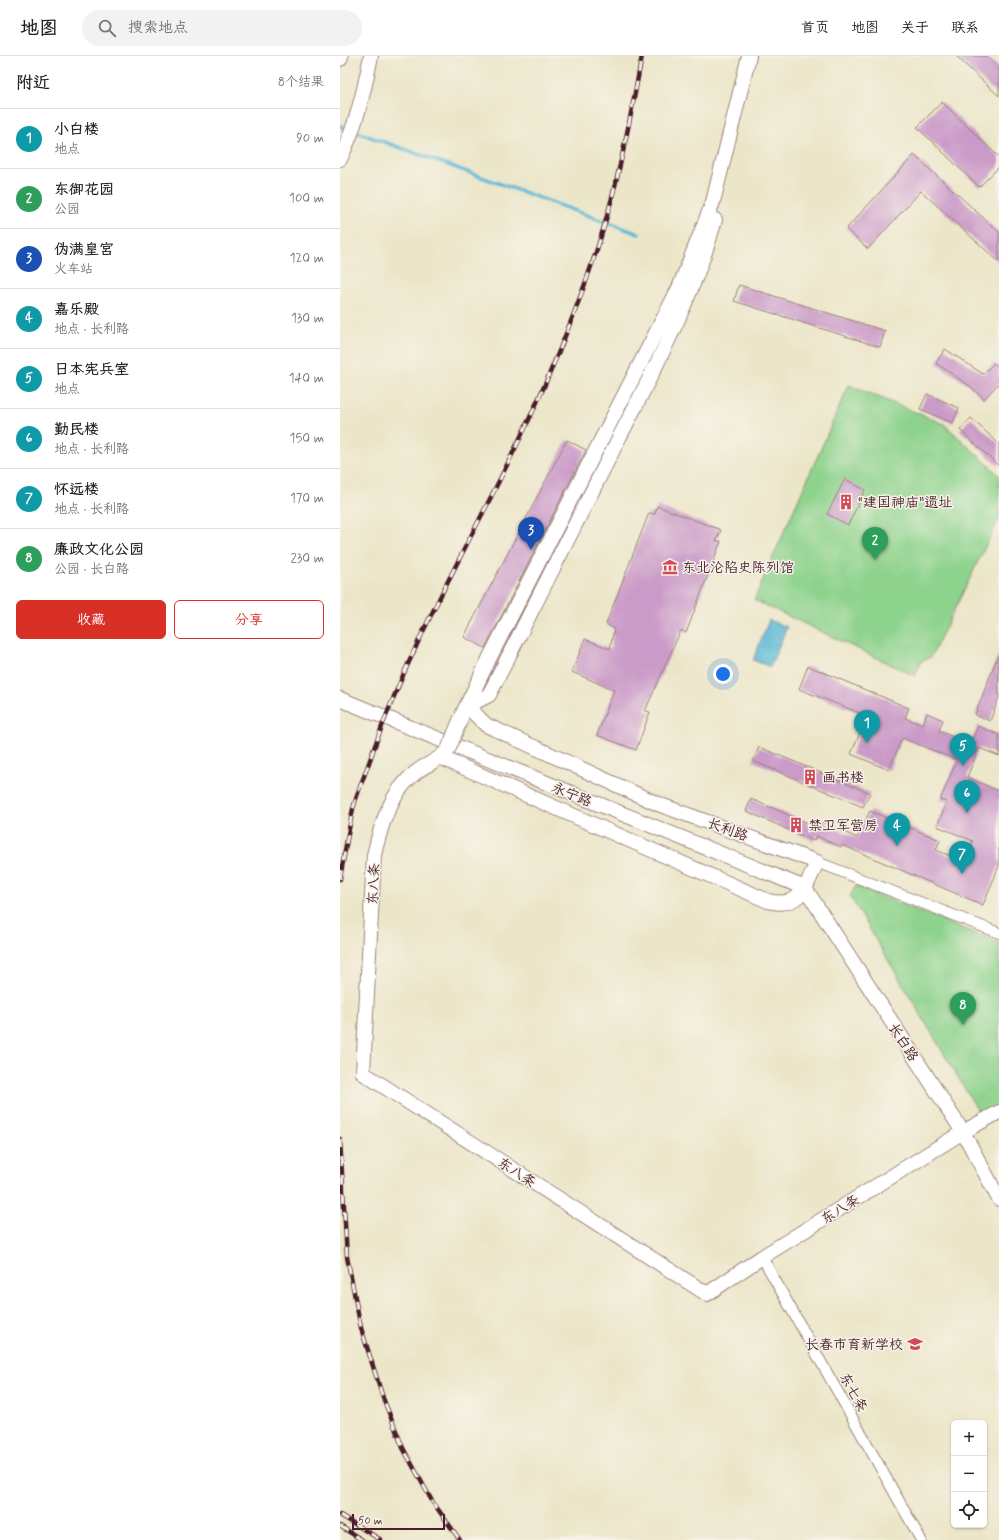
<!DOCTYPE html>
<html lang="zh">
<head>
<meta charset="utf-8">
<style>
  :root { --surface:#fff; --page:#f2f2f2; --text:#222; --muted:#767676; --line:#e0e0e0; --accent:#d93025 }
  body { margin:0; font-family:Mynerve,"LXGW WenKai TC",sans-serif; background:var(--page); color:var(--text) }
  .controls { position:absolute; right:12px; bottom:12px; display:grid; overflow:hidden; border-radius:6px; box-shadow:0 1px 3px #0004 }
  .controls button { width:36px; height:36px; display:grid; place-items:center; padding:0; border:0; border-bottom:1px solid var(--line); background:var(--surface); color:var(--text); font:20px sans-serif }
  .scale { position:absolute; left:12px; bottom:10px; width:93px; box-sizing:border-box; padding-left:4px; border:2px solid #4a1f2b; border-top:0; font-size:11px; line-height:14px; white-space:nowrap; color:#4a1f2b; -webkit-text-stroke:3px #f7f3e8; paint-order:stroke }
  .you { position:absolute; left:383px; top:618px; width:14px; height:14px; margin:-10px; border:3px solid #fff; border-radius:50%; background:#1a73e8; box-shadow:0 0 0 6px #1a73e833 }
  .badge { display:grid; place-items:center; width:26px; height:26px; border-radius:50%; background:var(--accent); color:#fff; font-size:13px; font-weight:700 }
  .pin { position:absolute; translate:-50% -33px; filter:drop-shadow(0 1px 2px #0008) }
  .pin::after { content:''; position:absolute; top:21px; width:14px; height:12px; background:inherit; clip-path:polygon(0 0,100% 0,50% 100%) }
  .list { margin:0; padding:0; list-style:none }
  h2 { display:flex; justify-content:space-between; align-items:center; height:52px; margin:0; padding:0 16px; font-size:17px }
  h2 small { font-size:13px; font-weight:400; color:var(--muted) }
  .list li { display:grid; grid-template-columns:26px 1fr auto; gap:12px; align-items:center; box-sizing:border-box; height:60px; padding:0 16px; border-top:1px solid var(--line) }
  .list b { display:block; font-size:15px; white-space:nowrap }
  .list p { margin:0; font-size:13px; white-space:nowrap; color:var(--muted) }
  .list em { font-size:13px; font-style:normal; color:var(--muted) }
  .actions { display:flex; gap:8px; padding:12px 16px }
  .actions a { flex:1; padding:9px 0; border:1px solid var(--accent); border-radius:6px; text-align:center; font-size:14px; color:var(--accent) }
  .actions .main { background:var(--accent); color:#fff }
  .icon { flex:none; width:22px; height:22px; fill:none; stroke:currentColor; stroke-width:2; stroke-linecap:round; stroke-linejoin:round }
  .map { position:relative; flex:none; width:659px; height:1484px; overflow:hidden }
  header { display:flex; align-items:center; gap:24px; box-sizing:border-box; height:56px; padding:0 20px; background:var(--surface); border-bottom:1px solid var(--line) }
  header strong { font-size:19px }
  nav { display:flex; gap:22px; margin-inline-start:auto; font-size:14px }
  .search { width:280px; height:36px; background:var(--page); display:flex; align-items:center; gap:10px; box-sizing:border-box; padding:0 14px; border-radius:22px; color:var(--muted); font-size:15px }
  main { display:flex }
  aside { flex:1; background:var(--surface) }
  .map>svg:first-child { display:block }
</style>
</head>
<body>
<header>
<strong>地图</strong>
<div class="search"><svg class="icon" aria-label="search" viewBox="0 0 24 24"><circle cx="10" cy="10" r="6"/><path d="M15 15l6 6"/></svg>搜索地点</div>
<nav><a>首页</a><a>地图</a><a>关于</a><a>联系</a></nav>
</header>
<main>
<aside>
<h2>附近<small>8个结果</small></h2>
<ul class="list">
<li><span class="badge" style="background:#0f9aa8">1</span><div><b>小白楼</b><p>地点</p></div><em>90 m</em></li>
<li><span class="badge" style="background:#2e9e5b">2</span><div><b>东御花园</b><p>公园</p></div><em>100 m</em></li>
<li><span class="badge" style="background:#1a4fb4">3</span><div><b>伪满皇宫</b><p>火车站</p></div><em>120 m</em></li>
<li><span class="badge" style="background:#0f9aa8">4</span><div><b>嘉乐殿</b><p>地点 · 长利路</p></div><em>130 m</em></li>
<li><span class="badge" style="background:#0f9aa8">5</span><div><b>日本宪兵室</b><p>地点</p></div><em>140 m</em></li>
<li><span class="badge" style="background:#0f9aa8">6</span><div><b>勤民楼</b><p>地点 · 长利路</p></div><em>150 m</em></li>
<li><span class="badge" style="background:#0f9aa8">7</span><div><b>怀远楼</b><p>地点 · 长利路</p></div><em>170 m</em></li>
<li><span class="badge" style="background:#2e9e5b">8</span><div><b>廉政文化公园</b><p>公园 · 长白路</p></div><em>230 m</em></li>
</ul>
<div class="actions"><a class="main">收藏</a><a>分享</a></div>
</aside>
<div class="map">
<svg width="659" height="1484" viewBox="0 0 659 1484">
  <rect width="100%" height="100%" fill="#f7f3e8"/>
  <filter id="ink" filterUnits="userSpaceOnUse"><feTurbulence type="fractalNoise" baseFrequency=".025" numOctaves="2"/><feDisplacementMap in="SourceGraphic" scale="8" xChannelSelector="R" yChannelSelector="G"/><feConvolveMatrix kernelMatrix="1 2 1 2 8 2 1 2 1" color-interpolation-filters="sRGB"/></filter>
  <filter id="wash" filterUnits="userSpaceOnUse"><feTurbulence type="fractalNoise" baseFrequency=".012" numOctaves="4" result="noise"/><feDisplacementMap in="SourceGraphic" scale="16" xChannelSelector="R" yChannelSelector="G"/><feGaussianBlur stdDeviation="0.9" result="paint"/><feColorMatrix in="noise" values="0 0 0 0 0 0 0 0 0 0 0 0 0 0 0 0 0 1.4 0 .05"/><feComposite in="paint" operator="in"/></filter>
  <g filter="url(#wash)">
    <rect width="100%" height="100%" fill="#ece6c9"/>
    <path fill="#8ed38d" stroke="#6c795c" d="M509,329L604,368L659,419V463L591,601L581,605L575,620L414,544Z
      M516,830L659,887V1050L648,1056L638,1055L510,840Z"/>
    <path fill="#56b8d4" stroke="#506c80" d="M429,564L447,571L430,611L413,604Z"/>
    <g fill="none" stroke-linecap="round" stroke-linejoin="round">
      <path stroke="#56b8d4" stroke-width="3.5" d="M0,70L8,73
        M14,75L299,178"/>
    </g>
    <g id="blocks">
      <path fill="#ca9ac8" d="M616,0H646L659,12V40Z
        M602,46L659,101V111L639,131L577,71Z
        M574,99L659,176V206L581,135L528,193L506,173Z
        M399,229L545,275L540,291L394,245Z
        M605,293L643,318L654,307L659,312V327L644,343L631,331L596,307Z
        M587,338L619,352L613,367L580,353Z
        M631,362L659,388V410L620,374Z
        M227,384L246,394L145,592L124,581Z
        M505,423L525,434L508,469L487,458Z
        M317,450L381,474L376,485H381L346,577L341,574L305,655L310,656L296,694L257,679L274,634L232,616L245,583L270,593L274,573L266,568L309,457L315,458Z
        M658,599L659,641L650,665L635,659Z
        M468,610L569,652L565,662L583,669L587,657L603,664L599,675L630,688L638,670L659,679V700L639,692L627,721L659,735V810L643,849L502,789L501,791L476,780L474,785L406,755L411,743L480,772L482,766L517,782L530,755L600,784L596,794L625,806L633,785L597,770L607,746L600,744L617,704L562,682L549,714L511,698L527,660L459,633Z
        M419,691L530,737L523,751L413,705Z"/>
    </g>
  </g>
  <g filter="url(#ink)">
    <use href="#blocks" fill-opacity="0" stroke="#9b827a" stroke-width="1"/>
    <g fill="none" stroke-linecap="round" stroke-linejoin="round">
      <g stroke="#9b827a" stroke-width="12">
        <path id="street" d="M477,806L659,877
          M422,1201L581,1484"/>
      </g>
      <g stroke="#9b827a" stroke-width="16">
        <path id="secondary" d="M0,3L1,0
          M0,103C16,71 24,35 31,0
          M0,643L465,832
          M127,650L149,639C192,553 236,468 279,382C314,314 355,237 375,164
          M123,657L150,601L339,232L373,146L409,0
          M108,694C99,705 86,708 75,717C50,737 41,769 34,799L23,1017L367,1238L422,1201L623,1076L659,1056
          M102,702L428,845C460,853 466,831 477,806L318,748L146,669L127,650
          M465,832L623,1076L659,1143"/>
      </g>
      <use href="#street" stroke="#fff" stroke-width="10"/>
      <use href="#secondary" stroke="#fff" stroke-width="14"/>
      <g stroke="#4a1f2b" stroke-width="4.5">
        <path id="rail" d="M0,823C4,800 8,776 13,753C18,734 27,714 33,695C78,566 152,451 206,326C225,282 243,236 258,190C278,128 290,64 302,0
          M0,1083L7,1201L21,1272L43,1342L63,1392L92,1445L120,1484
          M0,1459L41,1484
          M0,1470L22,1484"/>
      </g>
      <use href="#rail" stroke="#f7f3e8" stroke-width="3" stroke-dasharray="9" stroke-linecap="butt"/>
      <g stroke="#9b827a" stroke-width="16" stroke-linecap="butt">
        <path id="secondary-bridge" d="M108,694L121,662"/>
      </g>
      <use href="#secondary-bridge" stroke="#fff" stroke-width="14"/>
    </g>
  </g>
  <defs>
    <g id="building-bare" transform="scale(1.2)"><path d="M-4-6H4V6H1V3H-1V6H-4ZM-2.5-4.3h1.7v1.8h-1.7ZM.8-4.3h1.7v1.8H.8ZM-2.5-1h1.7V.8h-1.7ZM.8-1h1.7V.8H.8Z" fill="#d1495b" stroke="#f7f3e8" stroke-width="2.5" paint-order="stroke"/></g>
    <g id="museum-bare" transform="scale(1.2)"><path d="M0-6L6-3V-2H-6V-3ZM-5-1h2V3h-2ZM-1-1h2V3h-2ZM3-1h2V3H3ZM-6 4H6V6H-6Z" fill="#d1495b" stroke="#f7f3e8" stroke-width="2.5" paint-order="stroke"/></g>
    <g id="school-bare" transform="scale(1.2)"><path d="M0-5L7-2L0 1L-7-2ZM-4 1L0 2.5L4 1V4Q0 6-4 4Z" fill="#d1495b" stroke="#f7f3e8" stroke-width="2.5" paint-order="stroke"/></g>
  </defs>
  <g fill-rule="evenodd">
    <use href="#building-bare" x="506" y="446"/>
    <use href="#museum-bare" x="330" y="511"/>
    <use href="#building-bare" x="470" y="721"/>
    <use href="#building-bare" x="456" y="769"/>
    <use href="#school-bare" x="575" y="1288"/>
  </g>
  <g text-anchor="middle" stroke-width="3" stroke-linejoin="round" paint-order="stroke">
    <g font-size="14" fill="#4a1f2b" stroke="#f7f3e8" text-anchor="start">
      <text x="518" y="451">“建国神庙”遗址</text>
      <text x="342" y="516">东北沦陷史陈列馆</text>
      <text x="482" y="726">画书楼</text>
      <text x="468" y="774">禁卫军营房</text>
      <text x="563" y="1293" text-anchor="end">长春市育新学校</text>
    </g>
    <g font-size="14" fill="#4a1f2b" stroke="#f7f3e8">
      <text transform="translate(232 738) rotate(22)" y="5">永宁路</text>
      <text transform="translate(388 773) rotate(20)" y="5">长利路</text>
      <text transform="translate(33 828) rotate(-87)" y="5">东八条</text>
      <text transform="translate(564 986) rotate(57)" y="5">长白路</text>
      <text transform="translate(177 1116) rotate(33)" y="5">东八条</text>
      <text transform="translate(500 1153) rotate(-32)" y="5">东八条</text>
      <text transform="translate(514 1336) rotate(61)" y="5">东七条</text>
    </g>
  </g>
</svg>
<div class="controls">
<button>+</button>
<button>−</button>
<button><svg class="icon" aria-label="locate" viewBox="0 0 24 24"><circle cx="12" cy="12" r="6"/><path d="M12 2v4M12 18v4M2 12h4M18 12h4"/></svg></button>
</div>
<div class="scale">50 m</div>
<div class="you"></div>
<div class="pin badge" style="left:527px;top:687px;background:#0f9aa8">1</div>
<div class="pin badge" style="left:535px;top:504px;background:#2e9e5b">2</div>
<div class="pin badge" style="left:191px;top:494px;background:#1a4fb4">3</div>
<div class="pin badge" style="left:557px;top:790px;background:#0f9aa8">4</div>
<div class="pin badge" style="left:623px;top:710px;background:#0f9aa8">5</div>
<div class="pin badge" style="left:627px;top:757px;background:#0f9aa8">6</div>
<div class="pin badge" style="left:622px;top:818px;background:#0f9aa8">7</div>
<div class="pin badge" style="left:623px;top:969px;background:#2e9e5b">8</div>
</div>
</main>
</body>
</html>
